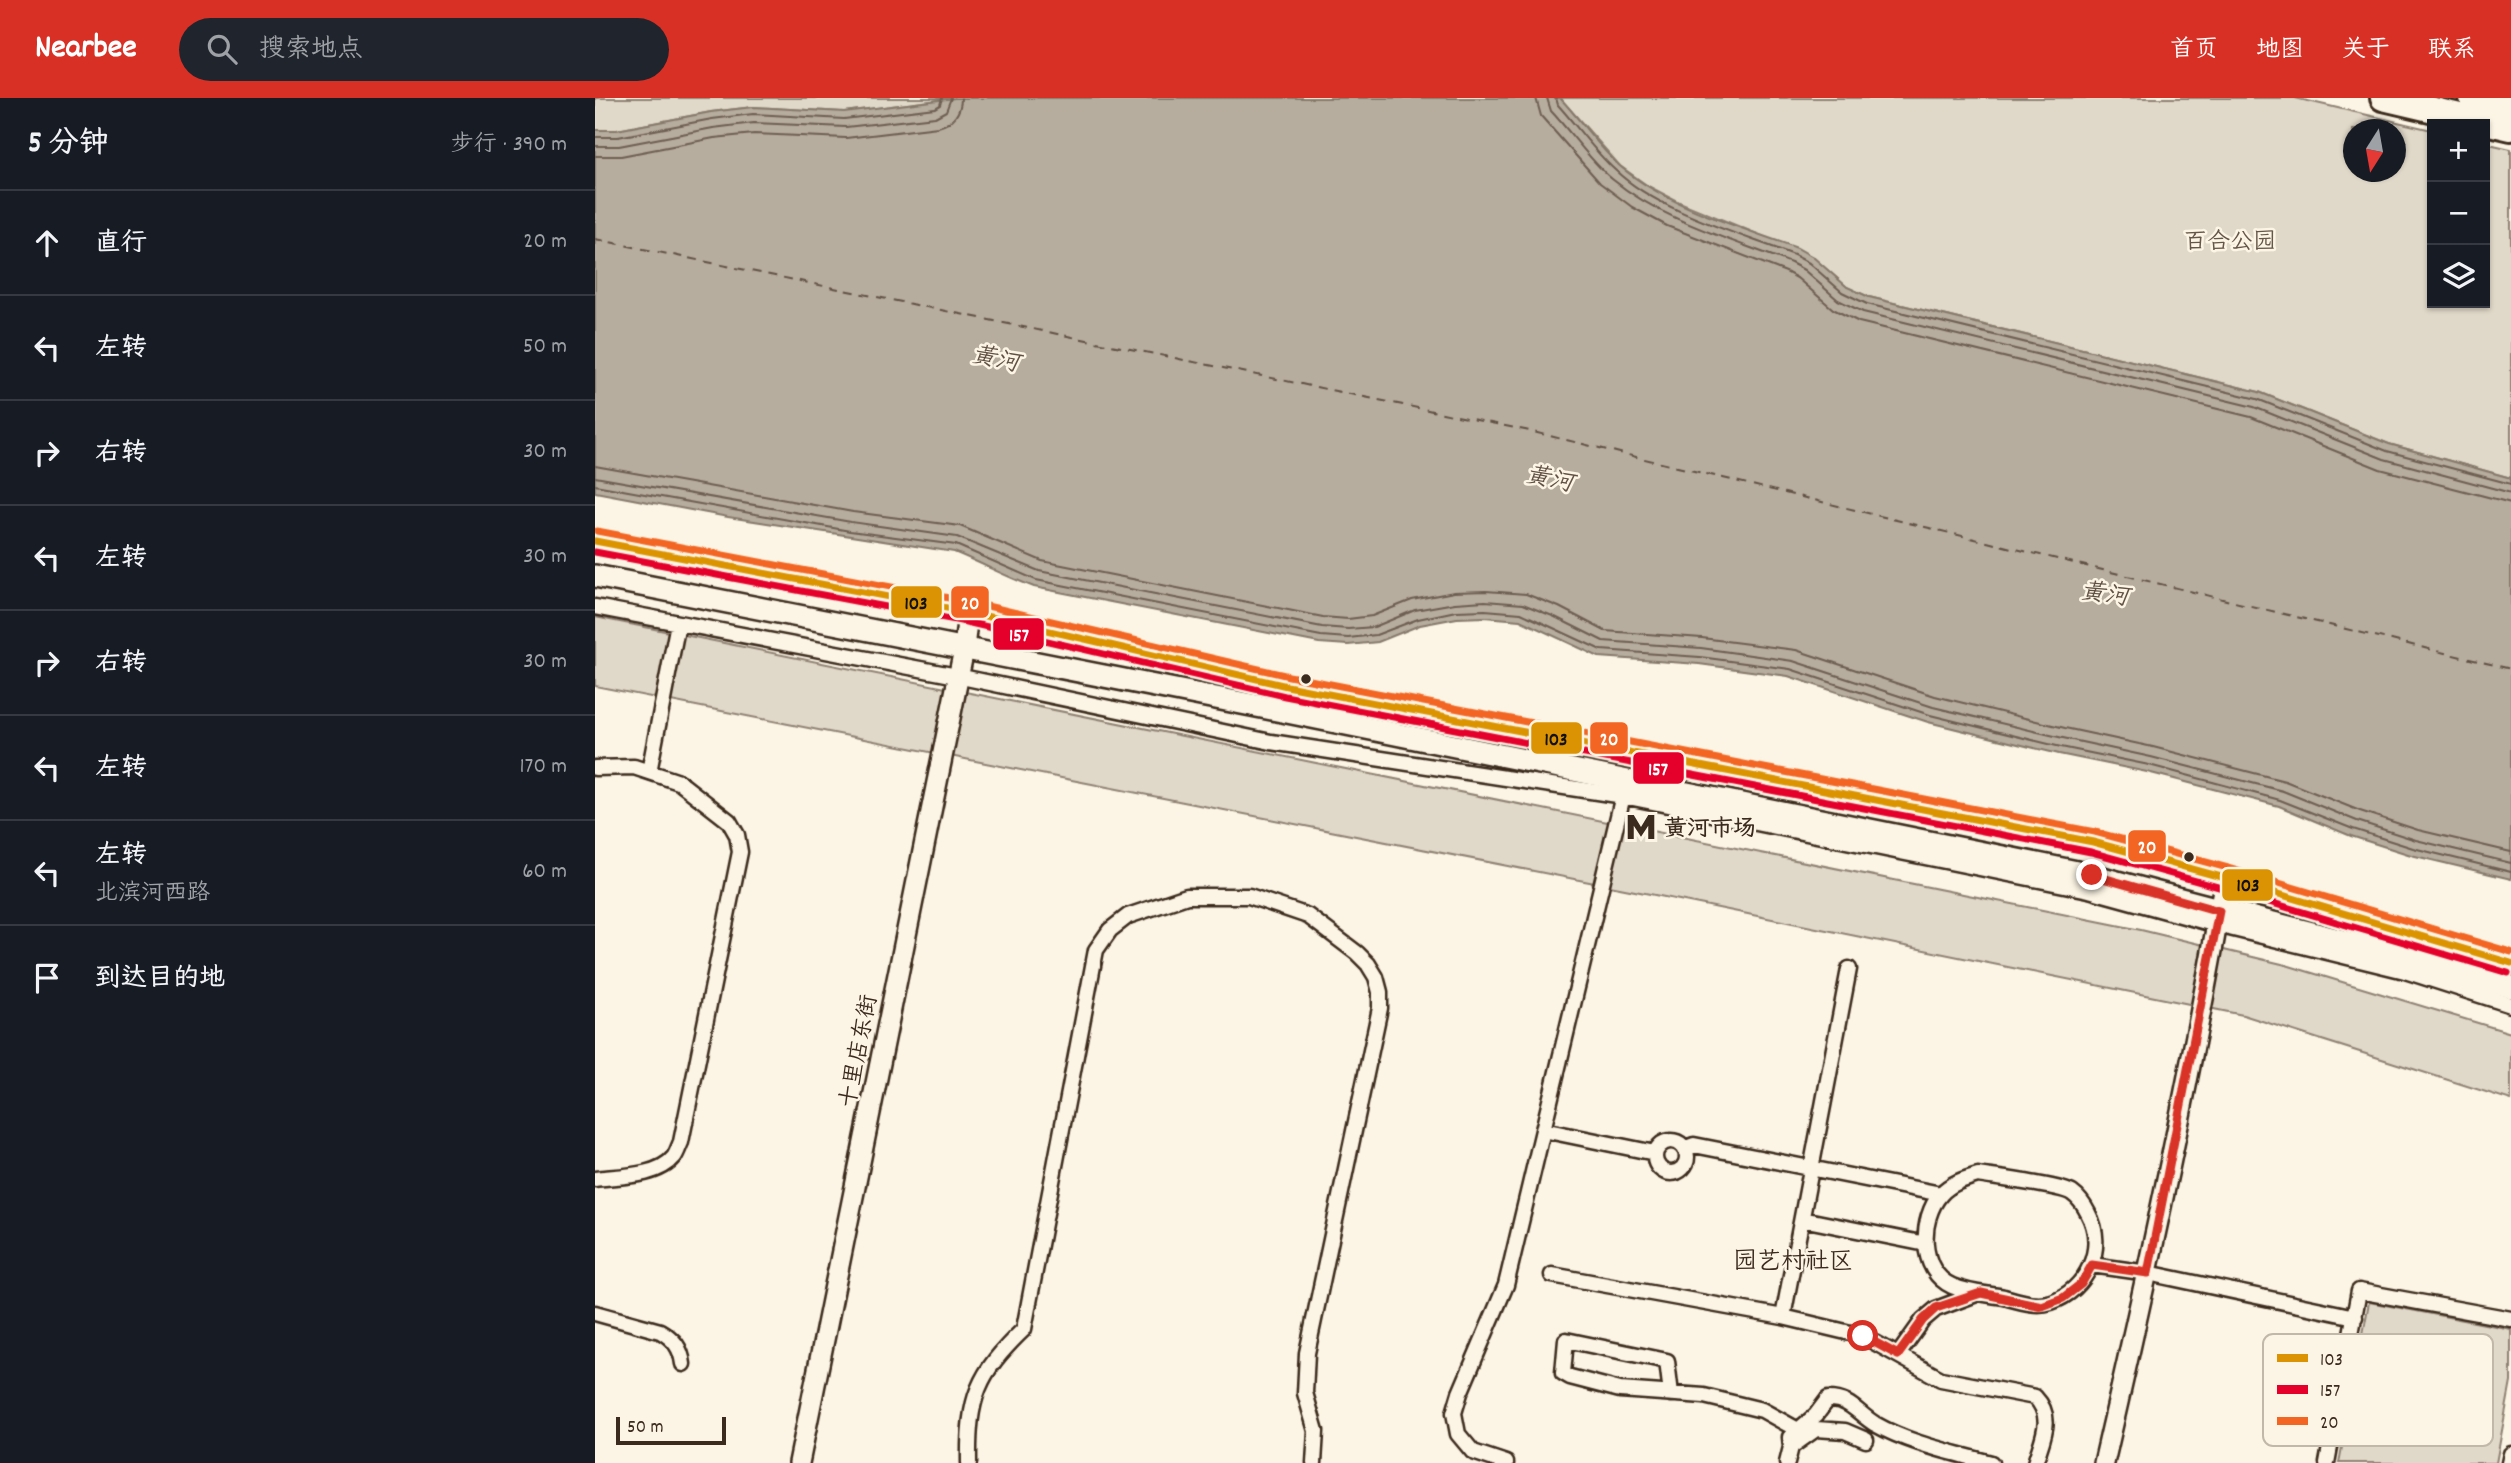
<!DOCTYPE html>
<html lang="zh">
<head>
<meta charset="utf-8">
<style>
  :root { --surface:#171b24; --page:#20242c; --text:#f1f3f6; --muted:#9ea1a6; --line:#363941; --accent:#d93025 }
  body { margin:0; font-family:Dekko,"LXGW WenKai TC",sans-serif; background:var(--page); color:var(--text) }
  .controls { position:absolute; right:21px; top:21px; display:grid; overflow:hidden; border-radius:0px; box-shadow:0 2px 5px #0004 }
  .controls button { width:63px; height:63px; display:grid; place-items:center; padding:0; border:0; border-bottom:2px solid var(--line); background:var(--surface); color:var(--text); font:35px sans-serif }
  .compass { position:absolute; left:1748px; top:21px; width:63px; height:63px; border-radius:50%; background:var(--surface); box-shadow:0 2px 5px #0004; rotate:191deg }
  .scale { position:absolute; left:21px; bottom:18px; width:110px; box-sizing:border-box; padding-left:7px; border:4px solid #3b2a1e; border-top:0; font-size:19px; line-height:24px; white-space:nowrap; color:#3b2a1e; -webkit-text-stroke:5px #fcf5e5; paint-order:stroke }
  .stop { position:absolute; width:21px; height:21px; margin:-16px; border:5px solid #d93025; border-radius:50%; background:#fff }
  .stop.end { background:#d93025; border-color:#fff; box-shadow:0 2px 7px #0008 }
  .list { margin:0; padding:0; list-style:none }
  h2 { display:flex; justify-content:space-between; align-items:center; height:91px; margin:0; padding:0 28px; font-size:30px }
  h2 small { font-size:23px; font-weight:400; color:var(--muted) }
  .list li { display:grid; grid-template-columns:46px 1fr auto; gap:21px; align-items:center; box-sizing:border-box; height:105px; padding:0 28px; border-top:2px solid var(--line) }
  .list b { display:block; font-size:26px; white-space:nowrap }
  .list p { margin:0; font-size:23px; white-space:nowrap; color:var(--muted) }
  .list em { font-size:23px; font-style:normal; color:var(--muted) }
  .icon { flex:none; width:38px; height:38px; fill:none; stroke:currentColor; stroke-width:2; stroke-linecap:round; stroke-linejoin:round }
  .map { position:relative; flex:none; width:1916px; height:1365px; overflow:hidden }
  header { display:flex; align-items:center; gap:42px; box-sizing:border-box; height:98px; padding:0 35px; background:var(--accent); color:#fff }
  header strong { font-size:33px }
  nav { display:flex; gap:38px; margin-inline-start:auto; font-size:24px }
  .search { width:490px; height:63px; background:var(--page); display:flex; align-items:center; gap:18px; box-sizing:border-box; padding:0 24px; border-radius:38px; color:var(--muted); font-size:26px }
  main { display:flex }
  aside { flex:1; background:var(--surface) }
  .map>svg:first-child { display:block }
</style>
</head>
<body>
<header>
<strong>Nearbee</strong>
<div class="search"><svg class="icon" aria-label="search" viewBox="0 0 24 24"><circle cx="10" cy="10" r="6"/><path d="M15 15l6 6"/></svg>搜索地点</div>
<nav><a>首页</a><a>地图</a><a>关于</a><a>联系</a></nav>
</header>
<main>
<aside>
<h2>5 分钟<small>步行 · 390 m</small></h2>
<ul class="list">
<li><svg class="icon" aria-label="ahead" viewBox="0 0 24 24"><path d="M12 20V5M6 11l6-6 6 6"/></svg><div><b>直行</b></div><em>20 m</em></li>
<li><svg class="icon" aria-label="left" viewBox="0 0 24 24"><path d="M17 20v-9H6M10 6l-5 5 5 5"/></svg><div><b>左转</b></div><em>50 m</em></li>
<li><svg class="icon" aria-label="right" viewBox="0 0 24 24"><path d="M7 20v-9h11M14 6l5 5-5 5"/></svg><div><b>右转</b></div><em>30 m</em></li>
<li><svg class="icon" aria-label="left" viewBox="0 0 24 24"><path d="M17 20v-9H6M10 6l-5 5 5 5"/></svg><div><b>左转</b></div><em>30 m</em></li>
<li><svg class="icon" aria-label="right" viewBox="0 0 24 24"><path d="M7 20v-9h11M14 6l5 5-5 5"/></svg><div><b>右转</b></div><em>30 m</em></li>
<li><svg class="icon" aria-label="left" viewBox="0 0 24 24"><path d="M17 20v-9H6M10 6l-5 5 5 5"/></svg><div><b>左转</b></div><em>170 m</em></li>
<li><svg class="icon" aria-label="left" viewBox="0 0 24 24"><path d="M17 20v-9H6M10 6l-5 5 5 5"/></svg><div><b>左转</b><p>北滨河西路</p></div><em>60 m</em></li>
<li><svg class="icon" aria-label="arrive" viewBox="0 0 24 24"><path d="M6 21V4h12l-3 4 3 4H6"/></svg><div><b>到达目的地</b></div></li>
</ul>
</aside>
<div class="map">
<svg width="1916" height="1365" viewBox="0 0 1916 1365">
  <rect width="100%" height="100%" fill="#fcf5e5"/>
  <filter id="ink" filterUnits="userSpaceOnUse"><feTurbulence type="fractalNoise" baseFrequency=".0143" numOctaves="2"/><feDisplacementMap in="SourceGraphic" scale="14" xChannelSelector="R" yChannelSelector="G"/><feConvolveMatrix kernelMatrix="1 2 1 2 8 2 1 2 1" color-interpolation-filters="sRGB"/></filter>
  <g filter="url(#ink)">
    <path fill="#e0d8c8" stroke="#8e8173" stroke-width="2" fill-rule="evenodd" d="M0,0H360L249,14L158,9L116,14L22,32H0Z
      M965,0H1700L1837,32V205H1890V45L1916,51V380L1794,346L1664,294L1274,199L1252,189L1218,159L1082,103L1053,88L1025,68ZM1758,32H1800V74H1758Z
      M0,519L1546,832L1691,867L1916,935V1002L1648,917L1050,795L0,588Z
      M1774,1204L1916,1231V1284L1901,1365H1744Z"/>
    <path fill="#b7ad9e" stroke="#85796b" stroke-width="2" d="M360,0H965C985,21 1004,50 1026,69C1075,110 1143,128 1202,150L1218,159L1252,189L1274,199L1664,294L1794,346L1916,380V781L1816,757L1756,738L1684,708L1552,674L1464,656L1333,624L1193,578L1104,566L1004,559L925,522L890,519L862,520L825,527L783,544L753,547L724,545L439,489C412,479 386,465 359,454L133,419L0,394V32H22L116,14L158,9L249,14Z"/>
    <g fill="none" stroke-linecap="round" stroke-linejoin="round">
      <path stroke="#6d5e51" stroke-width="2" d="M941,0L946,18L1005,85L1037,109L1072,128L1191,174L1202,180L1238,211L1264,224L1656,319L1785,371L1916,405
        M952,0L956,13C975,33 996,64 1017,81C1068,123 1135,141 1196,165L1209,172L1243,202L1268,214L1659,309L1789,361L1916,395
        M961,0L963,7C982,28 999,53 1020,72C1062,113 1145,136 1199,157L1214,165L1247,194L1272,206L1662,301L1792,353L1916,386
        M0,39H23L117,21L158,16L249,21L340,10L345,7L347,0
        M0,48H24L118,30L159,25L251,29L340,19L351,13L356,0
        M0,58H26L119,40L159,36L251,40L343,29C358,25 366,15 366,0
        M0,368L258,414L365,428L447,463L728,519L753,521L777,518L817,502L859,494L891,493L931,496L964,509L1010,533L1107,540L1201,552L1340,598L1470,630L1558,649L1690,683L1765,713L1823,732L1916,754
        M0,379L256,424L362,439L444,473L727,529L753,531L779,529L820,512L860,505L890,503L928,506L960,519L1008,543L1106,550L1198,563L1338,609L1468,640L1556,659L1688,693L1762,723L1821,742L1916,765
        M0,387L255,433L361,447L441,482L726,538L753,540L781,537L823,521L861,513L890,512L926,515L1006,552L1105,559L1195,571L1335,617L1466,649L1554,667L1685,702L1758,731L1818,750L1916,774"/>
      <path stroke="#605144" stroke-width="2" stroke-dasharray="9 7" stroke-linecap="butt" d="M0,141L930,332L1916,571"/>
      <g stroke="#3b2a1e" stroke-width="19">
        <path id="street" d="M0,509L362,578L676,644L1028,698L1494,792L1622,827L1810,873L1916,907
          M0,670L39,669L84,684L134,723L142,737L145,754L86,1044C84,1048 82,1055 79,1059C63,1079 24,1078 0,1081
          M54,674L83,525
          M948,1032L1060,1055
          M1060 1059a16 16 0 1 1 32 0a16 16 0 1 1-32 0Z
          M1091,1050L1099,1047L1346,1096
          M1383,1077C1401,1080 1466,1088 1477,1095C1484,1100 1489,1107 1493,1115C1512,1150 1492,1192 1456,1204C1441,1209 1424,1203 1409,1199C1393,1196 1373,1195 1357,1188C1324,1174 1324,1120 1346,1096C1356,1085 1370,1081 1383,1077Z
          M1207,1121L1331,1146
          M1497,1167L1553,1175L1760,1219
          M957,1177L1188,1219L1268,1238L1346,1281L1440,1299C1460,1320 1447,1340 1440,1365
          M0,1215L65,1233C79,1241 86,1250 88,1266
          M1188,1219L1254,871
          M1303,1257L1328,1222L1341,1211L1384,1195
          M1076,1296L1072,1263L971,1242L968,1275L975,1279L1025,1292L1109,1298L1167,1312L1203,1332
          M1197,1348L1221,1331L1250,1333L1271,1342
          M374,1365C373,1300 382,1276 429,1231L501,852L515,832L533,818L592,798H654L713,818L762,855L773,866L781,879L785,894V910L712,1255L710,1295L721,1333L719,1365
          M911,1365L878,1354L863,1336L859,1315L865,1295L911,1187L1030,689
          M1192,1365L1196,1349L1195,1339L1221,1317L1233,1301C1256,1301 1262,1315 1280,1326C1315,1346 1357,1354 1396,1365
          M1732,1365L1764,1193L1916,1221
          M1914,1365L1916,1356"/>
      </g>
      <g stroke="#3b2a1e" stroke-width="24">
        <path id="secondary" d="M204,1365L369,551L373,514
          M1509,1365C1554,1171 1596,977 1630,780"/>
      </g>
      <g stroke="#3b2a1e" stroke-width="26">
        <path id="primary" d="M0,443L373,514L692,588L1498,744L1630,780L1916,865
          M0,478L687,613L1497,777C1636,816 1777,848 1916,889"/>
      </g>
      <g stroke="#3b2a1e" stroke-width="30">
        <path id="highway" d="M1788,0L1916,30
          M1877,0L1916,9"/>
      </g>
      <use href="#street" stroke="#fcf5e5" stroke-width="14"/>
      <use href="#secondary" stroke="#fcf5e5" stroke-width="19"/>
      <use href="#primary" stroke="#fcf5e5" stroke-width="21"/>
      <use href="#highway" stroke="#fcf5e5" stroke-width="24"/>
      <g stroke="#fcf5e5" stroke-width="12">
        <path id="bus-1" d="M0,443L373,514L692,588L1498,744L1630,780L1916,865"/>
      </g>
      <g stroke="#fcf5e5" stroke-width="12">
        <path id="bus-2" d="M0,454L371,524L690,598L1496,754L1627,790L1913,875"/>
      </g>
      <g stroke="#fcf5e5" stroke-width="12">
        <path id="bus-3" d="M2,433L375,504L694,578L1500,734L1633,770L1916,854"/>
      </g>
      <use href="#bus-1" stroke="#db9304" stroke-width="7"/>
      <use href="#bus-2" stroke="#e4002b" stroke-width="7"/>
      <use href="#bus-3" stroke="#f26522" stroke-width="7"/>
    </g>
  </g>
  <g fill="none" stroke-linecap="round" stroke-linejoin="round" filter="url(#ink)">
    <path stroke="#d93025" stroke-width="9" d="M1268,1238L1303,1257L1328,1222L1341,1210L1386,1195L1447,1208L1468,1200L1486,1186L1497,1167L1553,1175L1624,813L1497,777"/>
  </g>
  <defs>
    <g id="metro-bare" transform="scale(2.415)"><path d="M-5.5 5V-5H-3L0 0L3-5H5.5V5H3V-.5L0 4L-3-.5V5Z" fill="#3b2a1e" stroke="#fcf5e5" stroke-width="2.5" paint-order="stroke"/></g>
  </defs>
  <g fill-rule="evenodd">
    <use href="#metro-bare" x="1046" y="729"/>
  </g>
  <g fill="#3b2a1e" stroke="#fcf5e5" stroke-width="2.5">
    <circle cx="711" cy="581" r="6"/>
    <circle cx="1594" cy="759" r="6"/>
  </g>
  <g text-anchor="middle" stroke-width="5" stroke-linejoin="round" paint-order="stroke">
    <g font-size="23" fill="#645648" stroke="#fcf5e5">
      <text x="1635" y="150">百合公园</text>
    </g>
    <g font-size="23" font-weight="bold" fill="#3b2a1e" stroke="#fcf5e5" text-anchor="start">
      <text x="1069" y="737">黄河市场</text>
    </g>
    <g font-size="23" fill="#3b2a1e" stroke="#fcf5e5">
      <text transform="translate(262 953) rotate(-79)" y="8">十里店东街</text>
    </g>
    <g font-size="24" font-style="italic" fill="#605144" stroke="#fcf5e5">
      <text transform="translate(401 260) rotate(12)" y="8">黄河</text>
      <text transform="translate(955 380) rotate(12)" y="8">黄河</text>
      <text transform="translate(1510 495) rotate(8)" y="8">黄河</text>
    </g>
    <g font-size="24" fill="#3b2a1e" stroke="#fcf5e5">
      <text x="1198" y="1170">园艺村社区</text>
    </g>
  </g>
  <rect x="1668" y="1236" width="230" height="112" rx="10" fill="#fcf5e5" stroke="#c2b8a9" stroke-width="2"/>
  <rect x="1682" y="1256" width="31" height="8" fill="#db9304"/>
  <rect x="1682" y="1287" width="31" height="9" fill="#e4002b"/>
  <rect x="1682" y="1319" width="31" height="8" fill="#f26522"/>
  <g font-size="19" fill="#3b2a1e">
    <text x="1725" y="1267">103</text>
    <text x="1725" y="1298">157</text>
    <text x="1725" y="1330">20</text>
  </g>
  <g stroke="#fcf5e5" stroke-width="2.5">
    <rect x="355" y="487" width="40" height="34" rx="7" fill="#f26522"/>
    <rect x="295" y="487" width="53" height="34" rx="7" fill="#db9304"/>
    <rect x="397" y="519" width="53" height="34" rx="7" fill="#e4002b"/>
    <rect x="994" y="623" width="40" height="34" rx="7" fill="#f26522"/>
    <rect x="935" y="623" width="53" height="34" rx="7" fill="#db9304"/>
    <rect x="1037" y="653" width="53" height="34" rx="7" fill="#e4002b"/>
    <rect x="1532" y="731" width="40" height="34" rx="7" fill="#f26522"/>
    <rect x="1626" y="770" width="53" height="34" rx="7" fill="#db9304"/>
  </g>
  <g font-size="19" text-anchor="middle" font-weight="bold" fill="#fff">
    <text x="375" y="511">20</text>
    <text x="424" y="543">157</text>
    <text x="1014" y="647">20</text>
    <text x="1063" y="677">157</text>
    <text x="1552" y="755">20</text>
  </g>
  <g font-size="19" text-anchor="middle" font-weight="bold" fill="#111">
    <text x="321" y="511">103</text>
    <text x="961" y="647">103</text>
    <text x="1653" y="793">103</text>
  </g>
</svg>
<div class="controls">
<button>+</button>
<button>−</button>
<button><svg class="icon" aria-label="layers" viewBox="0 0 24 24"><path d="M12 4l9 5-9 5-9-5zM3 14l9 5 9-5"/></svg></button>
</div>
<svg class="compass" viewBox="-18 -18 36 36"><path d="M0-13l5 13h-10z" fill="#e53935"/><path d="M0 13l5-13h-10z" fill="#9ea1a6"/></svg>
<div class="scale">50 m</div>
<div class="stop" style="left:1268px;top:1238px"></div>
<div class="stop end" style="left:1497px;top:777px"></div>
</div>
</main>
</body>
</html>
